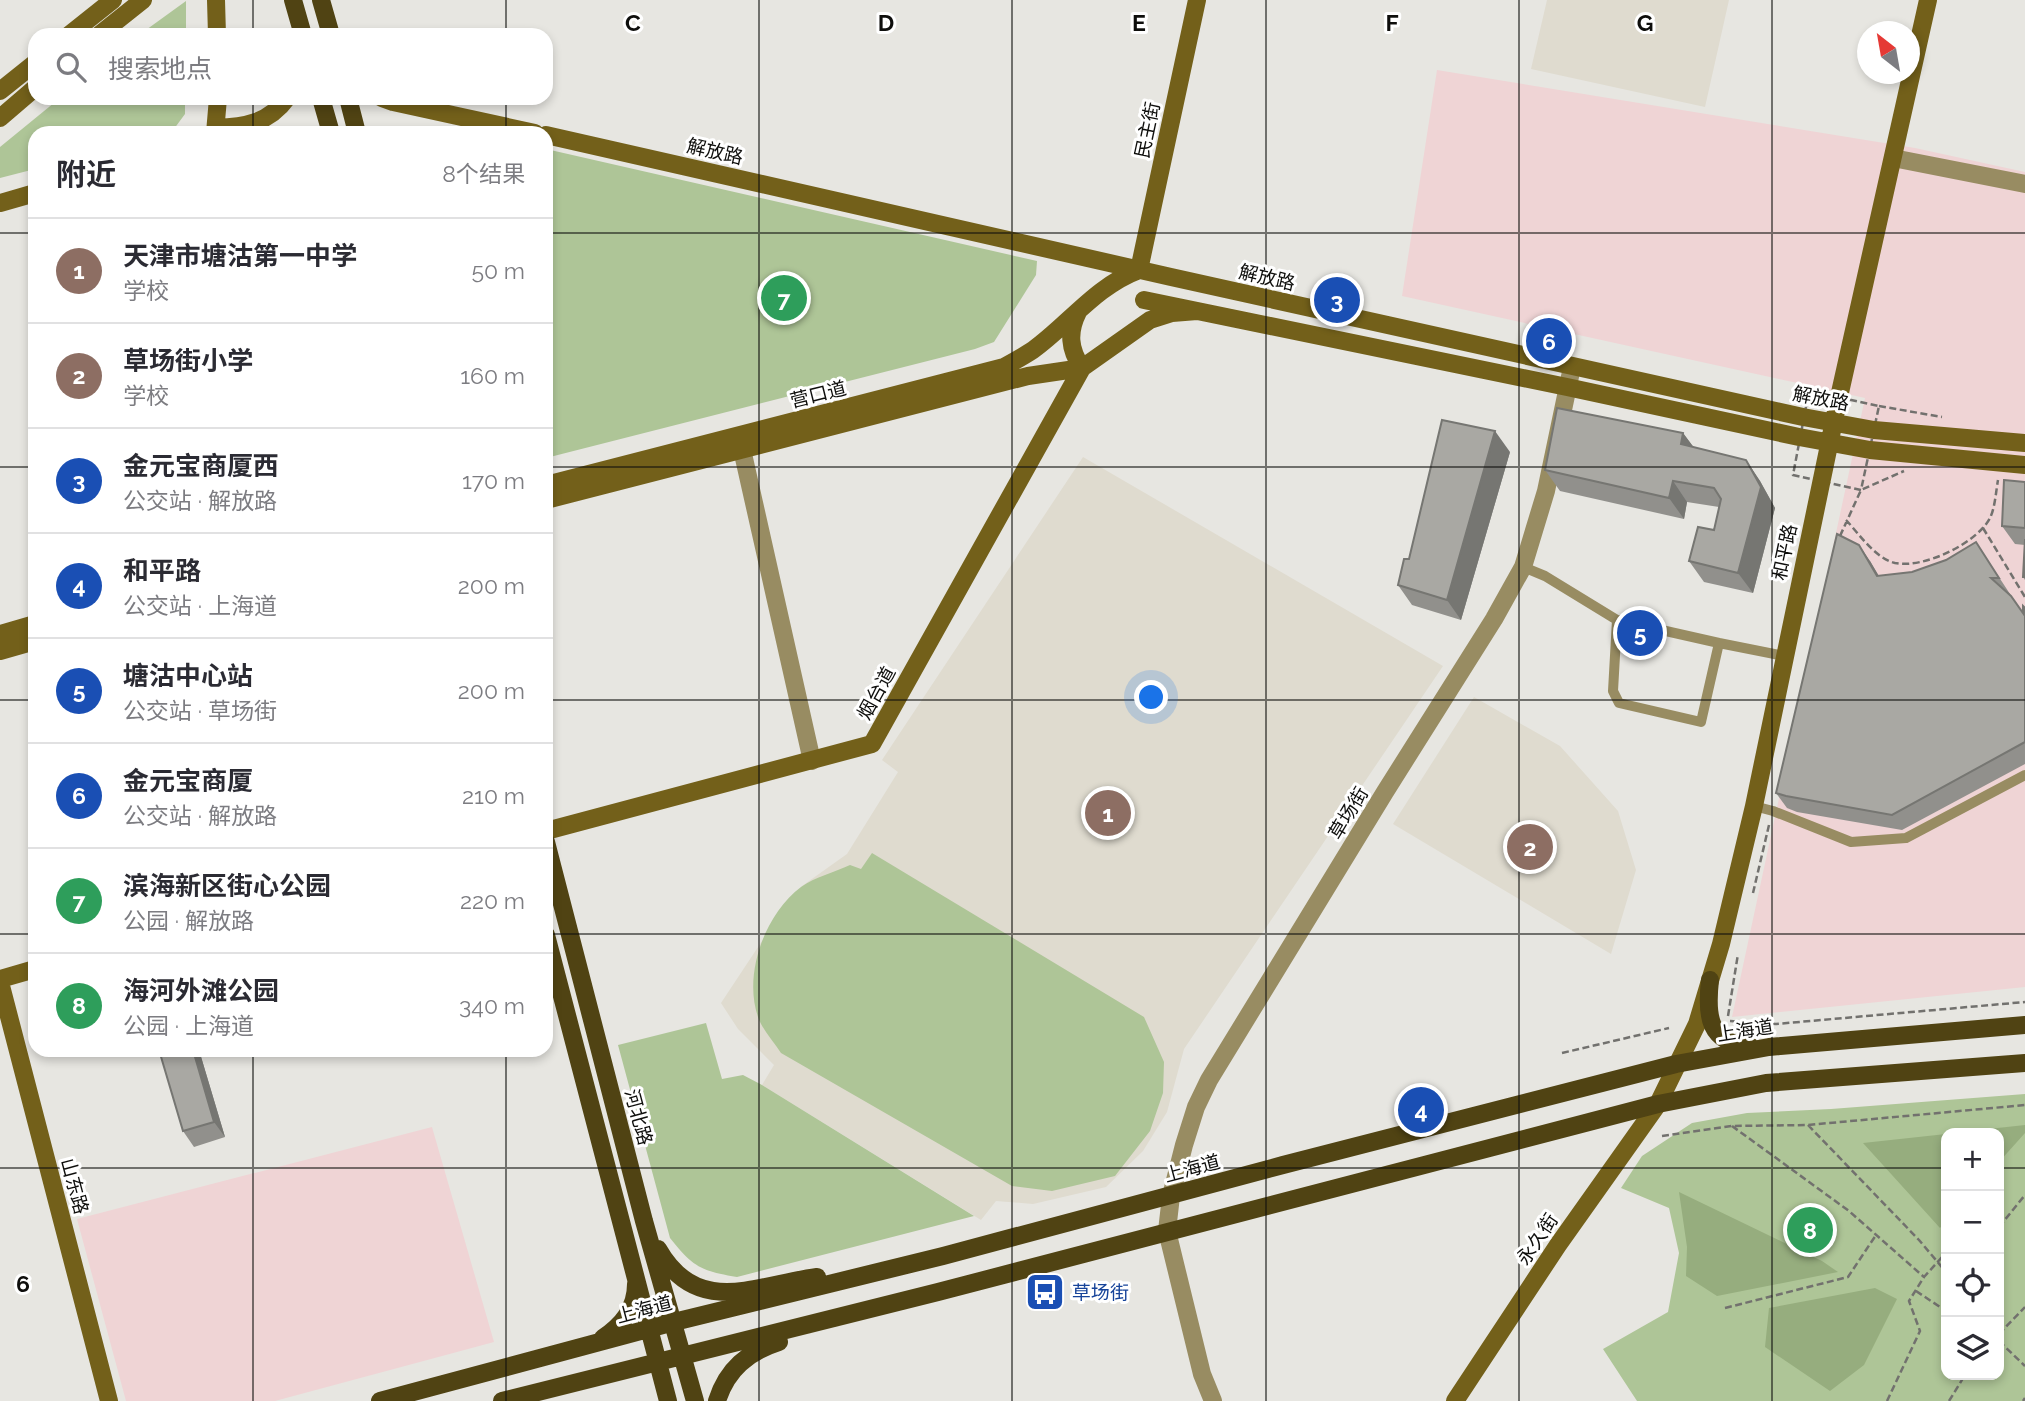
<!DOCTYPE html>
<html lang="zh">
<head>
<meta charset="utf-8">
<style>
  :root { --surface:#fff; --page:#f2f2f3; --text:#2b2b33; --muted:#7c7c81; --line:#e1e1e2; --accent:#b45309 }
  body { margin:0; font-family:Raleway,"Noto Sans SC",sans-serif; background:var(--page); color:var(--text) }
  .controls { position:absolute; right:21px; bottom:21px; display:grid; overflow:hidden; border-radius:14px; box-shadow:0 4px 10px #0003 }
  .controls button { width:63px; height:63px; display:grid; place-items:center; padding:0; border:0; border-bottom:2px solid var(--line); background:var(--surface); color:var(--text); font:35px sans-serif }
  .compass { position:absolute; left:1857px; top:21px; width:63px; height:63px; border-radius:50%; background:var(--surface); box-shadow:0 4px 10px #0003; rotate:329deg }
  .you { position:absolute; left:1152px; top:698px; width:24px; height:24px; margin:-18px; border:5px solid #fff; border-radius:50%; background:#1a73e8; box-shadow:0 0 0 10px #1a73e833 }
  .badge { display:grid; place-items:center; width:46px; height:46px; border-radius:50%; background:var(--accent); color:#fff; font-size:23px; font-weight:700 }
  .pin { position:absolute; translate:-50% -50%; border:4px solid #fff; box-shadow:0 2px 7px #0006 }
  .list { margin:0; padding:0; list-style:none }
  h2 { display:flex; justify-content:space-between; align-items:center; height:91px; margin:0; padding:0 28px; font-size:30px }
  h2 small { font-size:23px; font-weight:400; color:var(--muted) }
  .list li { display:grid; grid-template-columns:46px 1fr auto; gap:21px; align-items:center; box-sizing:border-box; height:105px; padding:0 28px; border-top:2px solid var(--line) }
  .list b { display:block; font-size:26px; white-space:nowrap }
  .list p { margin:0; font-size:23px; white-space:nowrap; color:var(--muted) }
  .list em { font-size:23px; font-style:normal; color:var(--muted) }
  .icon { flex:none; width:38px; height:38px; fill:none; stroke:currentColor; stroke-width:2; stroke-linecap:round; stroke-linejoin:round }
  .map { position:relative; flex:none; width:2025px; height:1401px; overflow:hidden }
  .search { position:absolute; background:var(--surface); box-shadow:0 4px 10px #0003; left:28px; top:28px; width:525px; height:77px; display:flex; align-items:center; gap:18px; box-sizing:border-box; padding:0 24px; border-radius:21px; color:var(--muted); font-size:26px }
  .panel { position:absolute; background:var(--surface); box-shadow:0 4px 10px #0003; left:28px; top:126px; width:525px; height:931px; border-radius:21px }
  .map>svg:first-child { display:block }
</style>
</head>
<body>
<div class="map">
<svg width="2025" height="1401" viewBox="0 0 2025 1401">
  <rect width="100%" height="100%" fill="#e7e6e1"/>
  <path fill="#efd4d5" d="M1437,70L1915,148L2025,172V987L1732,1017L1865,398L1402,296Z
    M432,1127L494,1342L275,1401H126L77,1219Z"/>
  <path fill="#dfdbcf" d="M1547,0H1729L1705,107L1531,69Z
    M1083,457L1443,666L1184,1049L1167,1112L1143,1151L1106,1187L1033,1204L996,1201L981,1220L762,1085L774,1065L738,1029L721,1003L762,941L802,886L847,854L898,772L882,760Z
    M1474,697L1560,746L1618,811L1636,870L1611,954L1393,824Z"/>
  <path fill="#aec597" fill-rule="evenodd" d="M186,1V35H139Z
    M60,98H185V114L171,133H35V169L0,178V147Z
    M546,149L1037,261L1036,275L994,342L975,349L546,458Z
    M872,853L1144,1017L1164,1062L1163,1093L1150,1131L1115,1176L1052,1191L1012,1186L781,1053C774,1042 762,1029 758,1017C743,974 765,914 801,887C815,877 835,872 850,865L861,869Z
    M706,1023L722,1079L743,1075L762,1085L974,1216L737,1277C701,1271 693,1267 670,1238L618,1045Z
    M2025,1094V1401H1637L1603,1349L1668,1312L1679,1253L1669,1208L1621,1188L1642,1156L1692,1123L1747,1113L1831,1109ZM1946,1133H1999V1375H1946Z"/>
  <path fill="#96ad7e" d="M2025,1125V1133L1999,1162V1133H1952Z
    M1946,1134V1221L1940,1228L1863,1143Z
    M1679,1192L1822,1261L1838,1272L1717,1296L1686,1276L1687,1247Z
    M1875,1288L1897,1299L1864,1365L1830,1391L1765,1347L1769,1308Z"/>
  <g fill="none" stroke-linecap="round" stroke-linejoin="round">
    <path stroke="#72716e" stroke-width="2.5" stroke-dasharray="7 3.5" stroke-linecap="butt" d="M1809,391L1879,406L1861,490L1793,475Z
      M1879,406L1942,417
      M1846,520C1860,535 1875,558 1895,563C1924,569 1977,543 1990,518C1995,508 1996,491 1998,480
      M1983,528L2025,597
      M1840,536L1861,490L1904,471
      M1753,893L1769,825
      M1728,1016L1738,954
      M1730,1021L1776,1024L2025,1002
      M1562,1053L1669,1028
      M1808,1125L1919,1240L1946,1272
      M1732,1126L1849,1211L1924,1277
      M1662,1136L1732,1126L1808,1125L2025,1105
      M1999,1227L2025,1195
      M1916,1291L1946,1311
      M1725,1308L1848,1277L1876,1235
      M1999,1334L2025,1307
      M1999,1341L2025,1366
      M1887,1401L1920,1331L1909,1301L1924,1277L1943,1256H1946
      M1949,1401L1965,1375
      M2023,1401L2025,1398"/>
    <path stroke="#988c62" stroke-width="10" d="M1523,567L1545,576L1617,620L1613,691L1619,703L1701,722L1719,643L1617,620
      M1719,643L1784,656
      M1754,806L1773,811L1851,842L1906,838L2025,775"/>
    <path stroke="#988c62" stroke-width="18" d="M1893,158L2025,184
      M739,436L812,761
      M1213,1401L1202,1374L1167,1231L1171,1196L1184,1145L1196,1107L1209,1080L1385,792L1494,619L1523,567L1546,491L1572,367"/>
    <path stroke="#73601a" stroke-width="18" d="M216,0L217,35
      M69,35L113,0
      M99,35L143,0
      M0,91L35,63
      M382,98L393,102L535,133
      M0,118L35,88
      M216,128C245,127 269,123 287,98
      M215,133L218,98
      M546,135L1171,277L1803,417L1874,430L2025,443
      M0,203L35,193
      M1139,270L1197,0
      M1144,300L1567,387L1799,437L1870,450L2025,465
      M1078,312C1068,332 1069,349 1082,368
      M546,485L1004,367C1013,362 1024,356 1033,350C1069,324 1096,286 1139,270
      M546,500L1028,376L1082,368
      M0,634L35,624
      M0,651L35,641
      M546,831L872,744L1082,368L1150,320L1172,313L1197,311
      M0,979L35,969
      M0,982L109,1401
      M1455,1401L1558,1245L1658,1104L1697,1024L1721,944L1754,806L1839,397L1928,0"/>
    <path stroke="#504313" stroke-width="18" d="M293,0L303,35
      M321,0L331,35
      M321,98L331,133
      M348,98L357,133
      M546,842L644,1221L695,1401
      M546,935L668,1401
      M1710,980C1706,1016 1708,1043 1751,1047
      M658,1249C697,1318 756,1285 817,1277
      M603,1338C622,1325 636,1309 636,1284
      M380,1401L674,1322L943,1256L1283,1165L1676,1064L1769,1047L2025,1025
      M502,1401L938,1292L1658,1104L1766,1083L2025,1063
      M717,1401C727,1369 748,1352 779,1342"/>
  </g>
  <path fill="#91908c" d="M1683,433L1694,448L1746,460L1760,481L1775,508L1753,593L1704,582L1689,561L1714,530L1719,507L1687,502L1684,519L1560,491L1545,470Z
    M1510,452L1461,620L1412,605L1398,585L1409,559Z
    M2025,482V580L2023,577L2025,545L2015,544L2002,526Z
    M1976,542L2010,594H2009L2023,613L2025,608V764L1902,830L1797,812L1787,808L1776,793L1870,561L1879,576L1912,572L1946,560Z
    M159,1050H199L225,1137L194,1147L183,1131Z"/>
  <path fill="#767672" d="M1495,431L1510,452L1461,620L1447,600Z
    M1683,433L1698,453L1681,444Z
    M1746,460L1760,481L1775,508L1753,593L1738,573Z
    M1673,481L1687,502L1684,519L1669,498Z
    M1859,545L1870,561L1888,592L1877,576Z
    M193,1050H199L225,1137L214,1122Z"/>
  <path fill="#a9a8a3" stroke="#767672" stroke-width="2" d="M1557,408L1683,433L1681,444L1746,460L1761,487L1738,573L1689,561L1698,527L1714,530L1721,499L1714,488L1673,481L1669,498L1545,470Z
    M1442,420L1495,431L1447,600L1398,585L1404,559H1409Z
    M2004,480L2025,482V528L2002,526Z
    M1837,534L1859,545L1877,576L1912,572L1946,560L1976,542L1999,578H1991L2011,596L2023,613V606L2025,608V742L1892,815L1786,796L1776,793Z
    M2025,539V577H2023Z
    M159,1050H193L214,1122L183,1131Z"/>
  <path fill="none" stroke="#0e0e0c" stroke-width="2" stroke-opacity="0.55" d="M253,0V35M506,0V35M759,0V1401M1012,0V1401M1266,0V1401M1519,0V1401M1772,0V1401M253,98V133M506,98V133M0,233H35M546,233H2025M0,467H35M546,467H2025M0,700H35M546,700H2025M0,934H35M546,934H2025M253,1050V1401M506,1050V1401M0,1168H1946M1999,1168H2025"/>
  <defs>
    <g id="bus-square" transform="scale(2.0125)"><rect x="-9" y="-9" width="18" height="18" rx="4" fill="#1a4fb4" stroke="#fff"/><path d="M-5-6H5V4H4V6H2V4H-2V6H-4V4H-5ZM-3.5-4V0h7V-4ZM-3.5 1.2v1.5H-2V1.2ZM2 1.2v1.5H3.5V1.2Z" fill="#fff"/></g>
  </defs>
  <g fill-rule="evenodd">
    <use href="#bus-square" x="1045" y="1292"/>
  </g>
  <g text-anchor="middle" stroke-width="6" stroke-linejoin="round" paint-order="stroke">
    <g font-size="19" fill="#0e0e0c" stroke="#fff">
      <text transform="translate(1147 130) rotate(-78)" y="7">民主街</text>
      <text transform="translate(715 151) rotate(13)" y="7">解放路</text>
      <text transform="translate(1267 277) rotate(13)" y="7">解放路</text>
      <text transform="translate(818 394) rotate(-14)" y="7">营口道</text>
      <text transform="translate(1821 398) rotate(11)" y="7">解放路</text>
      <text transform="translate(1784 552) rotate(-78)" y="7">和平路</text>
      <text transform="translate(876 693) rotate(-61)" y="7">烟台道</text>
      <text transform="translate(1348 813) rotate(-59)" y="7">草场街</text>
      <text transform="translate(1745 1030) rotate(-9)" y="7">上海道</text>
      <text transform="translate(639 1117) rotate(75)" y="7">河北路</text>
      <text transform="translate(1192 1168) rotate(-15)" y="7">上海道</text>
      <text transform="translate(75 1186) rotate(75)" y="7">山东路</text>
      <text transform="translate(1537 1239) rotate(-56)" y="7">永久街</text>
      <text transform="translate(644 1309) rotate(-15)" y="7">上海道</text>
    </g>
    <g font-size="19" fill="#164399" stroke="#fff" text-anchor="start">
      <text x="1072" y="1299">草场街</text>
    </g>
  </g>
  <g font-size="23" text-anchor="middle" font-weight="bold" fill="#0e0e0c" stroke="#fff" stroke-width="6" stroke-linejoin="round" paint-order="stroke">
    <text x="633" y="31">C</text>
    <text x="886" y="31">D</text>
    <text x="1139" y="31">E</text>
    <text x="1392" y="31">F</text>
    <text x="1645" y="31">G</text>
    <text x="23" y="1292">6</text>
  </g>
</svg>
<div class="controls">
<button>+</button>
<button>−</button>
<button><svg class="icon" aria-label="locate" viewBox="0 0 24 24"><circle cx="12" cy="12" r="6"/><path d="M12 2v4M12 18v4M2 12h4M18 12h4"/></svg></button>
<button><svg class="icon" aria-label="layers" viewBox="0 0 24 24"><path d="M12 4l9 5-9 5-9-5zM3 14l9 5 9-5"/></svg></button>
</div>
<svg class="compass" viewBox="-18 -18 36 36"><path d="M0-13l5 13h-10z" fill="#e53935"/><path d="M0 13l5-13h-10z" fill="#7c7c81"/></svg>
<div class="you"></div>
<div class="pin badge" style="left:1108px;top:813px;background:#8d6e63">1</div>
<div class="pin badge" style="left:1530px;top:847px;background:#8d6e63">2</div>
<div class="pin badge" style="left:1337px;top:300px;background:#1a4fb4">3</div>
<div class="pin badge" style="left:1421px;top:1110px;background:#1a4fb4">4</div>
<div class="pin badge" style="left:1640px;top:633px;background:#1a4fb4">5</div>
<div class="pin badge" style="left:1549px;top:341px;background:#1a4fb4">6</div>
<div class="pin badge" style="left:784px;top:298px;background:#2e9e5b">7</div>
<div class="pin badge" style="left:1810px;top:1230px;background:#2e9e5b">8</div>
<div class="search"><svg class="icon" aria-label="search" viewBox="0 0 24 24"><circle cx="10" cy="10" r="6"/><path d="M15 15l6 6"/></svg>搜索地点</div>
<section class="panel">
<h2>附近<small>8个结果</small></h2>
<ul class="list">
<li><span class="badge" style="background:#8d6e63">1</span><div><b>天津市塘沽第一中学</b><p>学校</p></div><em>50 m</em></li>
<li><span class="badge" style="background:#8d6e63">2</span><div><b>草场街小学</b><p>学校</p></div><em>160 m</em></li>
<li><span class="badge" style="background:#1a4fb4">3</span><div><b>金元宝商厦西</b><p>公交站 · 解放路</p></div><em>170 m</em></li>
<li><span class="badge" style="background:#1a4fb4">4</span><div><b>和平路</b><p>公交站 · 上海道</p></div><em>200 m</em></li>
<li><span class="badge" style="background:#1a4fb4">5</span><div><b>塘沽中心站</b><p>公交站 · 草场街</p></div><em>200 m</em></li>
<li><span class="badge" style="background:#1a4fb4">6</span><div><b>金元宝商厦</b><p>公交站 · 解放路</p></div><em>210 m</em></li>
<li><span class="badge" style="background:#2e9e5b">7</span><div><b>滨海新区街心公园</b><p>公园 · 解放路</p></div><em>220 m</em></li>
<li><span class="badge" style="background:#2e9e5b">8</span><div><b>海河外滩公园</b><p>公园 · 上海道</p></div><em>340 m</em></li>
</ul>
</section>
</div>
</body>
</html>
